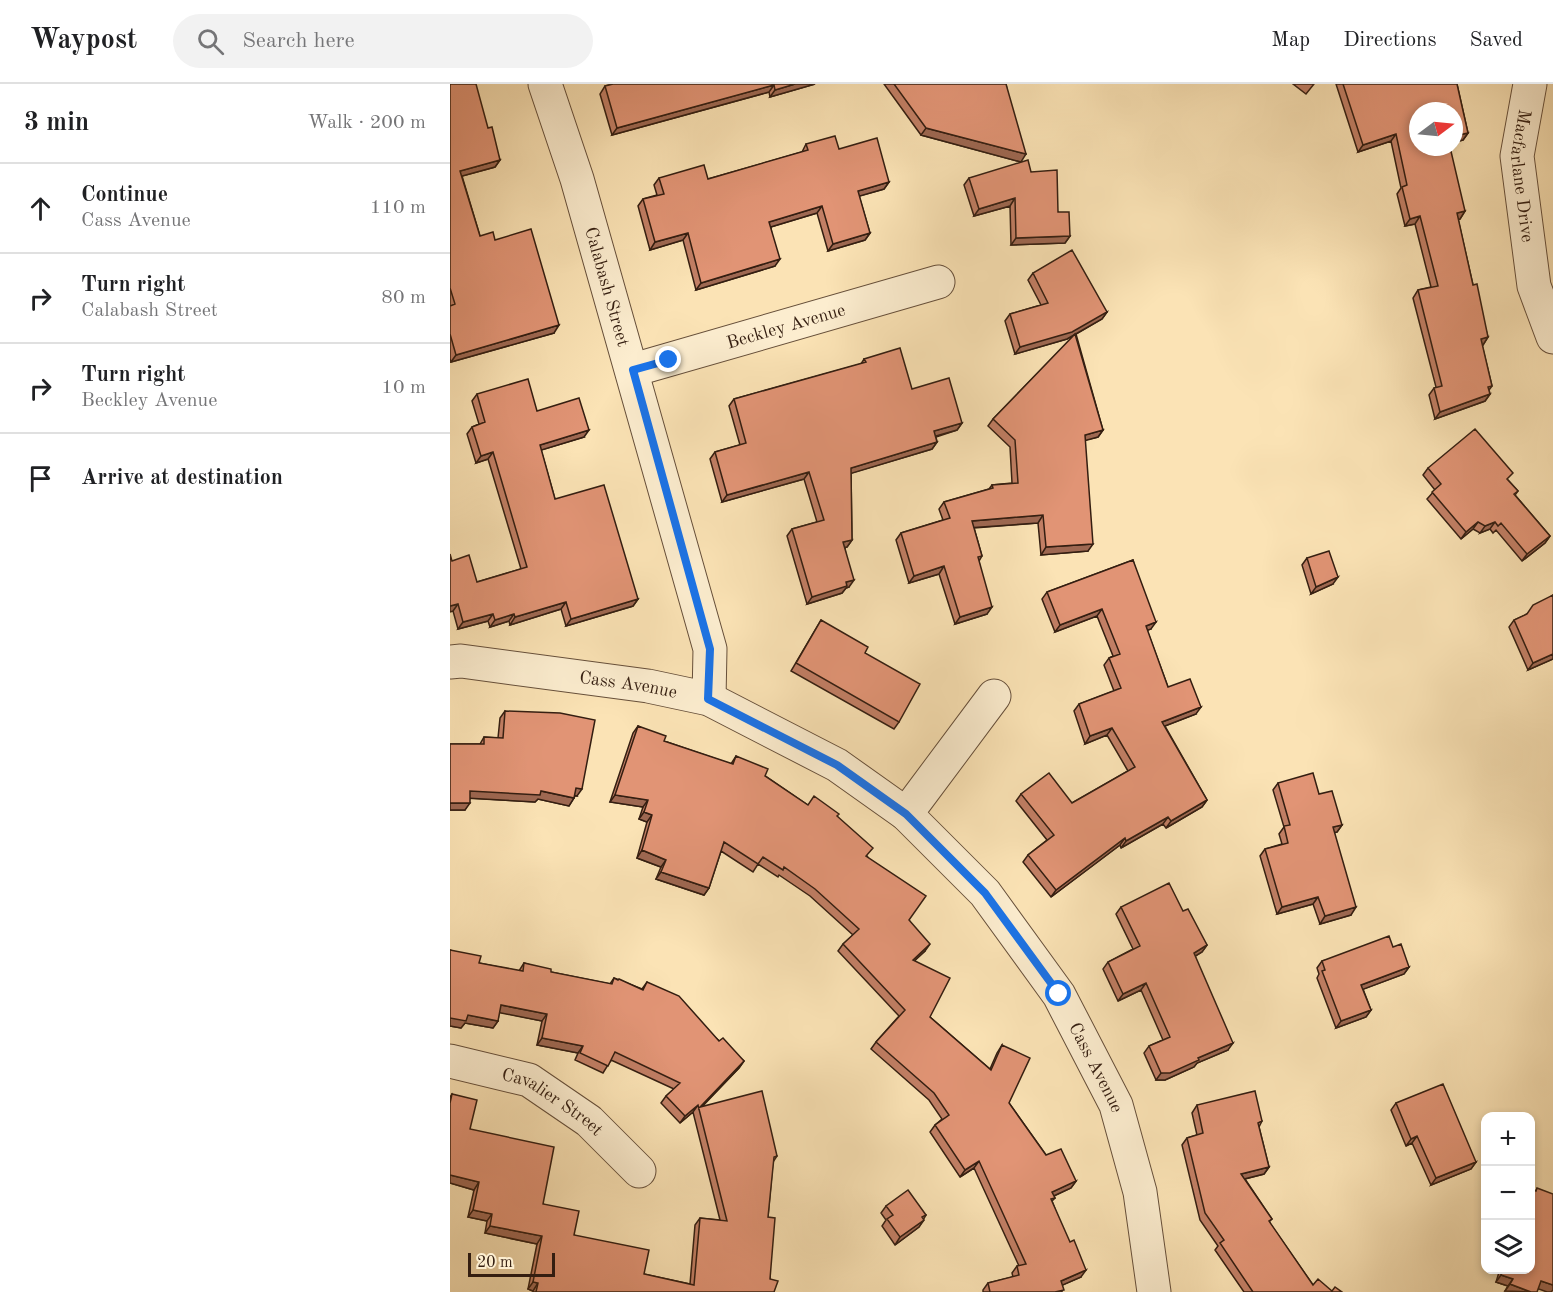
<!DOCTYPE html>
<html lang="en">
<head>
<meta charset="utf-8">
<style>
  :root { --surface:#fff; --page:#f2f2f2; --text:#202124; --muted:#757577; --line:#e0e0e0 }
  body { margin:0; font-family:"Old Standard TT",serif; background:var(--page); color:var(--text) }
  .controls { position:absolute; right:18px; bottom:18px; display:grid; overflow:hidden; border-radius:12px; box-shadow:0 3px 9px #0003 }
  .controls button { width:54px; height:54px; display:grid; place-items:center; padding:0; border:0; border-bottom:2px solid var(--line); background:var(--surface); color:var(--text); font:30px sans-serif }
  .compass { position:absolute; left:959px; top:18px; width:54px; height:54px; border-radius:50%; background:var(--surface); box-shadow:0 3px 9px #0003; rotate:74deg }
  .scale { position:absolute; left:18px; bottom:15px; width:87px; box-sizing:border-box; padding-left:6px; border:3px solid #341e11; border-top:0; font-size:16px; line-height:21px; white-space:nowrap; color:#341e11; -webkit-text-stroke:4px #fcedcf; paint-order:stroke }
  .stop { position:absolute; width:18px; height:18px; margin:-14px; border:4px solid #1a73e8; border-radius:50%; background:#fff }
  .stop.end { background:#1a73e8; border-color:#fff; box-shadow:0 2px 6px #0008 }
  .list { margin:0; padding:0; list-style:none }
  h2 { display:flex; justify-content:space-between; align-items:center; height:78px; margin:0; padding:0 24px; font-size:26px }
  h2 small { font-size:20px; font-weight:400; color:var(--muted) }
  .list li { display:grid; grid-template-columns:39px 1fr auto; gap:18px; align-items:center; box-sizing:border-box; height:90px; padding:0 24px; border-top:2px solid var(--line) }
  .list b { display:block; font-size:22px; white-space:nowrap }
  .list p { margin:0; font-size:20px; white-space:nowrap; color:var(--muted) }
  .list em { font-size:20px; font-style:normal; color:var(--muted) }
  .icon { flex:none; width:33px; height:33px; fill:none; stroke:currentColor; stroke-width:2; stroke-linecap:round; stroke-linejoin:round }
  .map { position:relative; flex:none; width:1103px; height:1208px; overflow:hidden }
  header { display:flex; align-items:center; gap:36px; box-sizing:border-box; height:84px; padding:0 30px; background:var(--surface); border-bottom:2px solid var(--line) }
  header strong { font-size:28px }
  nav { display:flex; gap:33px; margin-inline-start:auto; font-size:21px }
  .search { width:420px; height:54px; background:var(--page); display:flex; align-items:center; gap:15px; box-sizing:border-box; padding:0 21px; border-radius:33px; color:var(--muted); font-size:22px }
  main { display:flex }
  aside { flex:1; background:var(--surface) }
  .map>svg:first-child { display:block }
</style>
</head>
<body>
<header>
<strong>Waypost</strong>
<div class="search"><svg class="icon" aria-label="search" viewBox="0 0 24 24"><circle cx="10" cy="10" r="6"/><path d="M15 15l6 6"/></svg>Search here</div>
<nav><a>Map</a><a>Directions</a><a>Saved</a></nav>
</header>
<main>
<aside>
<h2>3 min<small>Walk · 200 m</small></h2>
<ul class="list">
<li><svg class="icon" aria-label="ahead" viewBox="0 0 24 24"><path d="M12 20V5M6 11l6-6 6 6"/></svg><div><b>Continue</b><p>Cass Avenue</p></div><em>110 m</em></li>
<li><svg class="icon" aria-label="right" viewBox="0 0 24 24"><path d="M7 20v-9h11M14 6l5 5-5 5"/></svg><div><b>Turn right</b><p>Calabash Street</p></div><em>80 m</em></li>
<li><svg class="icon" aria-label="right" viewBox="0 0 24 24"><path d="M7 20v-9h11M14 6l5 5-5 5"/></svg><div><b>Turn right</b><p>Beckley Avenue</p></div><em>10 m</em></li>
<li><svg class="icon" aria-label="arrive" viewBox="0 0 24 24"><path d="M6 21V4h12l-3 4 3 4H6"/></svg><div><b>Arrive at destination</b></div></li>
</ul>
</aside>
<div class="map">
<svg width="1103" height="1208" viewBox="0 0 1103 1208">
  <rect width="100%" height="100%" fill="#fbe3b5"/>
  <filter id="stains"><feTurbulence type="fractalNoise" baseFrequency=".00333" numOctaves="4"/><feColorMatrix values="0 0 0 0 .2 0 0 0 0 .09 0 0 0 0 .02 0 0 0 .5 -.17"/></filter>
  <radialGradient id="worn" r=".72"><stop offset=".6" stop-color="#630" stop-opacity="0"/><stop offset="1" stop-color="#630" stop-opacity=".3"/></radialGradient>
  <g fill="none" stroke-linecap="round" stroke-linejoin="round">
    <g stroke="#664f3a" stroke-width="35">
      <g id="minor">
        <path id="s1" d="M95,0L127,95L260,565L259,615"/>
        <path id="s2" d="M1080,0L1067,72L1084,202L1103,253"/>
        <path id="s3" d="M183,286L488,198"/>
        <path id="s4" d="M0,578L11,577L198,602L259,615L387,681L456,730L535,809L609,911L666,1021L690,1108L704,1208"/>
        <path d="M456,730L544,612"/>
        <path id="s5" d="M0,977L79,996L139,1037L189,1087"/>
      </g>
    </g>
    <use href="#minor" stroke="#fcedcf" stroke-width="33"/>
  </g>
  <path fill="#c27f65" stroke="#341e11" stroke-width="1.5" d="M0,0L38,44L50,76L45,83L12,92L30,152L45,156L104,249L1,278L0,275Z
    M163,0H365L320,13L319,8L162,51L150,10L155,2Z
    M434,0H556L571,78L471,51Z
    M843,0H864L856,10Z
    M886,0H1007L1018,49L1013,56L1004,58V27H968L1015,127L1010,135H1008L1023,201L1038,253L1033,261H1032L1042,302L1039,306L1040,310L1035,317L985,335L979,311L984,304L986,303L963,214L968,206L981,203L965,140L955,142L947,110L951,104L941,57L908,68Z
    M356,60L389,65L439,98L434,105L409,112L420,149L415,156L378,167L367,129L321,143L325,182L246,206L233,156L200,166L188,122L193,115L207,111L204,101L209,94L258,95L352,68Z
    M581,88L608,128L620,152L615,159L561,161L560,122L524,132L514,101L519,94Z
    M583,189L657,228L652,235L626,250L653,346L648,353L635,356L638,467L591,471L588,439L524,444L532,472L529,477L537,530L505,540L489,490L459,499L446,456L451,449L493,436L489,425L494,418L539,405L542,401L562,399L560,363L538,342L543,335L625,251L617,255L565,270L555,237L560,230L591,221L578,196Z
    M414,275L512,339L507,346L486,353L487,358L482,365L401,389L402,456L397,463H395L399,503L396,504L392,509L357,520L337,452L342,445L367,438L354,395L272,418L260,375L265,368L290,361L279,322L284,315L411,280Z
    M27,310L87,327L134,353L91,366L105,415L188,515L183,522L116,542L111,525L60,541L59,537L40,543L38,537L8,545L3,527L2,477L27,498L71,485L38,375L26,379L17,350L22,343L29,340L22,317Z
    M978,384L1058,396L1068,407L1065,411L1100,452L1095,459L1072,477L1046,446L1043,449L1040,445L1030,449L1023,445L1011,455L977,415L985,406L973,391Z
    M857,474L883,500L861,510L852,481Z
    M683,476L701,545L697,546L718,603L746,630L715,642L757,716L752,723L716,744L713,740L671,764L670,761L601,813L573,778L578,771L597,756L566,717L571,710L622,719L678,687L657,651L635,660L624,627L629,620L664,607L654,581L659,574L663,572L647,532L605,548L592,515L597,508Z
    M1103,511V575L1078,586L1059,543L1064,536L1077,530Z
    M371,536L415,569L449,638L444,645L341,587Z
    M55,627L127,712H125L124,714L119,722L88,715L85,718L20,714L15,726H0V660H30L34,653L48,654L50,634Z
    M188,642L214,657L281,680L286,672L358,721L387,732L417,772L459,836L475,867L465,876L480,933L540,985L547,969L552,961L559,1019L596,1071L626,1097L621,1104L604,1112L605,1114L602,1117L631,1193L612,1201V1208H533V1206L538,1199L563,1193L562,1189L567,1182H569L524,1084L510,1093L480,1048L485,1041L492,1035L479,1016L421,965L426,958L449,932L388,867L393,860L403,851L360,812L329,791L328,793L308,780L303,788L271,767L259,804L254,811L206,795L211,783L187,774L197,738L189,735L193,723L160,718L183,649Z
    M828,699L869,710L892,741L887,748H884L901,831L870,840L863,820L827,830L810,772L815,765L832,760L829,750L834,743L823,706Z
    M671,823L733,827L757,861L752,868L745,872L778,966L747,979L744,983L715,996H706L694,969L699,962L713,956L691,906L668,917L653,885L658,878L683,865L666,830Z
    M943,863L959,883L954,890L913,905L921,926L916,933L886,944L867,894L869,890L867,884L872,877Z
    M0,866L29,879L69,887L74,879L101,888L160,900L164,894L192,905L197,898L294,977L289,984L252,1022L327,1072L323,1078L318,1133L320,1195L324,1208H83V1207L78,1205L87,1160L35,1149L37,1137L18,1133L24,1106L0,1099V1013L2,1010L20,1045L124,1151L194,1190L240,1200L245,1141L250,1134L270,1136L243,1028L230,1039L211,1019L216,1012L224,1005L161,976L153,989L125,976L128,969L87,961L92,937L49,928L48,937L43,944L15,939L11,944L0,942Z
    M946,1019L1026,1078L1021,1085L981,1101L962,1059L956,1062L941,1026Z
    M747,1021L812,1037L809,1043L819,1083L814,1090L795,1095L822,1135L819,1138L863,1201L882,1207L892,1208H794L765,1166L768,1162L750,1136L732,1061L737,1054L747,1051L742,1029Z
    M1087,1104L1088,1205L1055,1207L1058,1202L1046,1198L1050,1185H1080L1086,1107Z
    M436,1122L476,1131L469,1143L445,1161L432,1142L436,1136L431,1129Z"/>
  <path fill="#9e6852" stroke="#341e11" stroke-width="1.5" d="M345,0H365L320,13L325,6Z
    M324,1L319,8L162,51L167,44Z
    M476,44L576,70L571,78L471,51Z
    M1018,49L1013,56L1004,58V52Z
    M946,50L941,57L908,68L913,61Z
    M50,76L45,83L5,94L10,87Z
    M439,98L434,105L403,114L408,107Z
    M565,114L560,122L524,132L529,125Z
    M372,122L367,129L314,145L319,138Z
    M1015,127L1010,135L1002,137L1007,129Z
    M970,132L965,140L955,142L960,135Z
    M238,149L233,156L200,166L205,158Z
    M420,149L415,156L378,167L383,160Z
    M620,152L615,159L561,161L566,154Z
    M330,175L325,182L246,206L251,199Z
    M657,228L652,235L617,255L565,270L570,263Z
    M109,241L104,249L1,278L6,271Z
    M1038,253L1033,261L1026,262L1031,255Z
    M1040,310L1035,317L985,335L990,328Z
    M512,339L507,346L479,354L484,347Z
    M139,346L134,353L85,368L90,361Z
    M653,346L648,353L630,358L635,351Z
    M487,358L482,365L396,391L401,384Z
    M43,368L38,375L26,379L31,372Z
    M359,388L354,395L272,418L277,411Z
    M593,431L588,439L517,444L522,437Z
    M1028,438L1023,445L1011,455L1016,448Z
    M1045,438L1040,445L1030,449L1035,442Z
    M1100,452L1095,459L1072,477L1077,470Z
    M402,456L397,463L388,465L393,458Z
    M643,460L638,467L591,471L596,463Z
    M494,482L489,490L459,499L464,492Z
    M888,493L883,500L861,510L866,503Z
    M404,496L399,503L396,504L392,509L357,520L362,513L396,498Z
    M188,515L183,522L116,542L121,535Z
    M116,518L111,525L60,541L65,533Z
    M8,520L3,527L0,528V522Z
    M542,523L537,530L505,540L510,533Z
    M652,525L647,532L605,548L610,541Z
    M43,530L38,537L8,545L13,538Z
    M64,530L59,537L40,543L45,536Z
    M706,538L701,545L691,549L696,542Z
    M1103,570V575L1078,586L1083,579Z
    M751,623L746,630L707,645L712,638Z
    M662,644L657,651L635,660L640,652Z
    M126,704L132,705L127,712L121,711Z
    M20,707H91L124,714L119,722L88,715L85,718L15,714Z
    M165,711L198,716L193,723L160,718Z
    M757,716L752,723L716,744L721,737Z
    M0,719H20L15,726H0Z
    M194,728L202,731L197,738L189,735Z
    M718,733L713,740L671,764L676,757Z
    M892,741L887,748L878,750L883,743Z
    M675,754L670,761L601,813L606,806Z
    M192,766L216,776L211,783L187,774Z
    M211,788L259,804L254,811L206,795Z
    M868,813L863,820L827,830L832,823Z
    M906,823L901,831L870,840L875,832Z
    M480,860L475,867L458,883L463,876Z
    M757,861L752,868L739,876L744,869Z
    M959,883L954,890L906,908L911,901Z
    M696,899L691,906L668,917L673,910Z
    M51,921L97,930L92,937L46,928Z
    M921,926L916,933L886,944L891,937Z
    M18,931L48,937L43,944L15,939L11,944L0,942V934Z
    M92,954L133,962L128,969L87,961Z
    M783,959L778,966L747,979L744,983L715,996H706L711,989Z
    M294,977L289,984L249,1026L250,1023Z
    M248,1021L243,1028L230,1039L235,1032Z
    M967,1052L962,1059L956,1062L961,1055Z
    M529,1077L524,1084L510,1093L515,1086Z
    M1026,1078L1021,1085L981,1101L986,1094Z
    M819,1083L814,1090L786,1097L791,1090Z
    M0,1091L29,1098L24,1106L0,1099Z
    M626,1097L621,1104L597,1115L602,1108Z
    M23,1126L42,1130L37,1137L18,1133Z
    M474,1136L469,1143L445,1161L450,1153Z
    M40,1142L92,1152L87,1160L35,1149Z
    M636,1186L631,1193L606,1204L611,1197Z
    M1051,1191L1063,1195L1058,1202L1046,1198Z
    M1091,1197L1103,1201V1206L1101,1208H1097L1086,1204Z
    M83,1198L88,1199L83,1207L78,1205Z
    M1060,1200L1081,1208L1055,1207Z"/>
  <path fill="#e19475" stroke="#341e11" stroke-width="1.5" d="M0,0H26L38,44L42,43L50,76L10,87L30,152L43,148L45,156L81,145L109,241L6,271L0,250V222L5,220L0,204Z
    M163,0H345L325,6L324,1L167,44L155,2Z
    M444,0H556L576,70L476,44Z
    M893,0H1007L1018,49L1004,52V27H968V63H1000L1015,127L1007,129L1023,201L1027,200L1038,253L1031,255L1042,302L1038,303L1040,310L990,328L984,304L992,302L968,206L988,202L970,132L960,135L952,103L957,101L946,50L913,61Z
    M385,52L389,65L427,54L439,98L408,107L420,149L383,160L372,122L319,138L330,175L251,199L238,149L205,158L193,115L214,110L209,94L254,81L258,95L358,66L356,60Z
    M578,76L581,88L607,86L608,128H619L620,152L566,154L565,114L529,125L519,94Z
    M622,166L657,228L622,248L570,263L560,230L598,219L583,189Z
    M625,250L653,346L635,351L643,460L596,463L593,431L522,437L532,472L528,473L542,523L510,533L494,482L464,492L451,449L500,434L494,418L543,404L542,401L568,399L565,356L543,335Z
    M450,264L462,305L499,294L512,339L484,347L487,358L401,384L402,456L393,458L404,496L396,498L397,502L362,513L342,445L374,436L359,388L277,411L265,368L296,359L284,315L416,278L414,275Z
    M78,295L87,327L129,314L139,346L90,361L97,386L105,415L154,401L188,515L121,535L116,518L65,533L64,530L45,536L43,530L13,538L8,520L0,522V470L2,477L19,471L27,498L77,483L43,368L31,372L22,343L35,338L27,310Z
    M1025,345L1063,389L1057,395L1068,407L1064,410L1100,452L1077,470L1051,439L1048,442L1045,438L1035,442L1028,438L1016,448L982,408L991,400L978,384Z
    M879,467L888,493L866,503L857,474Z
    M683,476L706,538L696,542L718,603L740,595L751,623L712,638L757,716L721,737L718,733L676,757L675,754L606,806L578,771L604,751L571,710L599,689L622,719L685,683L662,644L640,652L629,620L671,604L659,574L670,570L652,525L610,541L597,508Z
    M1103,511V570L1083,579L1064,536L1077,530L1083,521Z
    M371,536L418,563L415,569L470,600L449,638L346,579Z
    M55,627L110,629L145,636L132,705L126,704L124,714L91,707L90,711L20,707V719H0V660H34V653L53,654Z
    M188,642L216,652L214,657L283,680L286,672L318,685L315,692L358,721L364,712L389,730L387,732L423,764L416,772L476,812L459,836L480,860L463,876L500,894L480,933L541,986L552,961L580,974L559,1019L596,1071L611,1065L626,1097L602,1108L605,1114L601,1115L620,1158L624,1156L636,1186L611,1197L614,1206L605,1208H540L538,1199L569,1191L567,1182L576,1180L529,1077L515,1086L485,1041L499,1031L484,1009L426,958L455,926L393,860L409,845L365,805L334,783L333,786L313,773L308,780L274,758L259,804L211,788L216,776L192,766L202,731L194,728L198,716L165,711Z
    M863,689L869,710L882,707L892,741L883,743L906,823L875,832L868,813L832,823L815,765L838,759L834,742L840,741L828,699Z
    M719,799L733,827L738,825L757,861L744,869L783,959L748,974L749,976L720,989H711L699,962L720,953L696,899L673,910L658,878L690,862L671,823Z
    M939,852L943,863L951,860L959,883L911,901L921,926L891,937L872,887L875,886L872,877Z
    M0,866L31,872L29,879L73,887L74,879L101,885V888L162,900L164,894L168,896L169,895L193,906L197,898L229,912L269,957L273,954L294,977L250,1023L312,1007L327,1072L324,1073L318,1133L325,1134L320,1195L328,1197L324,1208H86L88,1199L83,1198L92,1152L40,1142L42,1130L23,1126L29,1098L0,1091V1019L2,1010L27,1016L20,1045L104,1063L93,1120L129,1127L124,1151L199,1166L194,1190L244,1201L250,1134L277,1137L248,1021L235,1032L216,1012L230,999L165,968L158,982L130,969L133,962L92,954L97,930L51,921L48,937L18,931L16,937L0,934Z
    M993,1000L1026,1078L986,1094L967,1052L961,1055L946,1019Z
    M805,1007L812,1037L808,1039L819,1083L791,1090L822,1135L819,1137L863,1201L868,1195L882,1207L885,1203L892,1208H803L770,1159L774,1156L755,1129L737,1054L753,1049L747,1021Z
    M1087,1104L1103,1110V1201L1091,1197L1087,1208H1081L1060,1200L1063,1195L1051,1191L1053,1185H1080V1105L1086,1107Z
    M458,1106L476,1131L472,1133L474,1136L450,1153L437,1135L443,1131L436,1122Z"/>
  <g fill="none" stroke-linecap="round" stroke-linejoin="round">
    <path stroke="#1a73e8" stroke-width="8" d="M219,276L183,286L260,565L258,615L387,681L456,730L535,809L609,910"/>
  </g>
  <g text-anchor="middle" stroke-width="4.5" stroke-linejoin="round" paint-order="stroke">
    <g font-size="18" fill="#341e11" stroke="#fcedcf">
      <text dy="6" stroke="none"><textPath href="#s2" startOffset="93">Macfarlane Drive</textPath></text>
      <text dy="6" stroke="none"><textPath href="#s1" startOffset="212">Calabash Street</textPath></text>
      <text dy="6" stroke="none"><textPath href="#s3" startOffset="159">Beckley Avenue</textPath></text>
      <text dy="6" stroke="none"><textPath href="#s4" startOffset="180">Cass Avenue</textPath></text>
      <text dy="6" stroke="none"><textPath href="#s4" startOffset="810">Cass Avenue</textPath></text>
      <text dy="6" stroke="none"><textPath href="#s5" startOffset="112">Cavalier Street</textPath></text>
    </g>
  </g>
  <rect width="100%" height="100%" filter="url(#stains)"/>
  <rect width="100%" height="100%" fill="url(#worn)"/>
</svg>
<div class="controls">
<button>+</button>
<button>−</button>
<button><svg class="icon" aria-label="layers" viewBox="0 0 24 24"><path d="M12 4l9 5-9 5-9-5zM3 14l9 5 9-5"/></svg></button>
</div>
<svg class="compass" viewBox="-18 -18 36 36"><path d="M0-13l5 13h-10z" fill="#e53935"/><path d="M0 13l5-13h-10z" fill="#757577"/></svg>
<div class="scale">20 m</div>
<div class="stop" style="left:609px;top:910px"></div>
<div class="stop end" style="left:219px;top:276px"></div>
</div>
</main>
</body>
</html>
